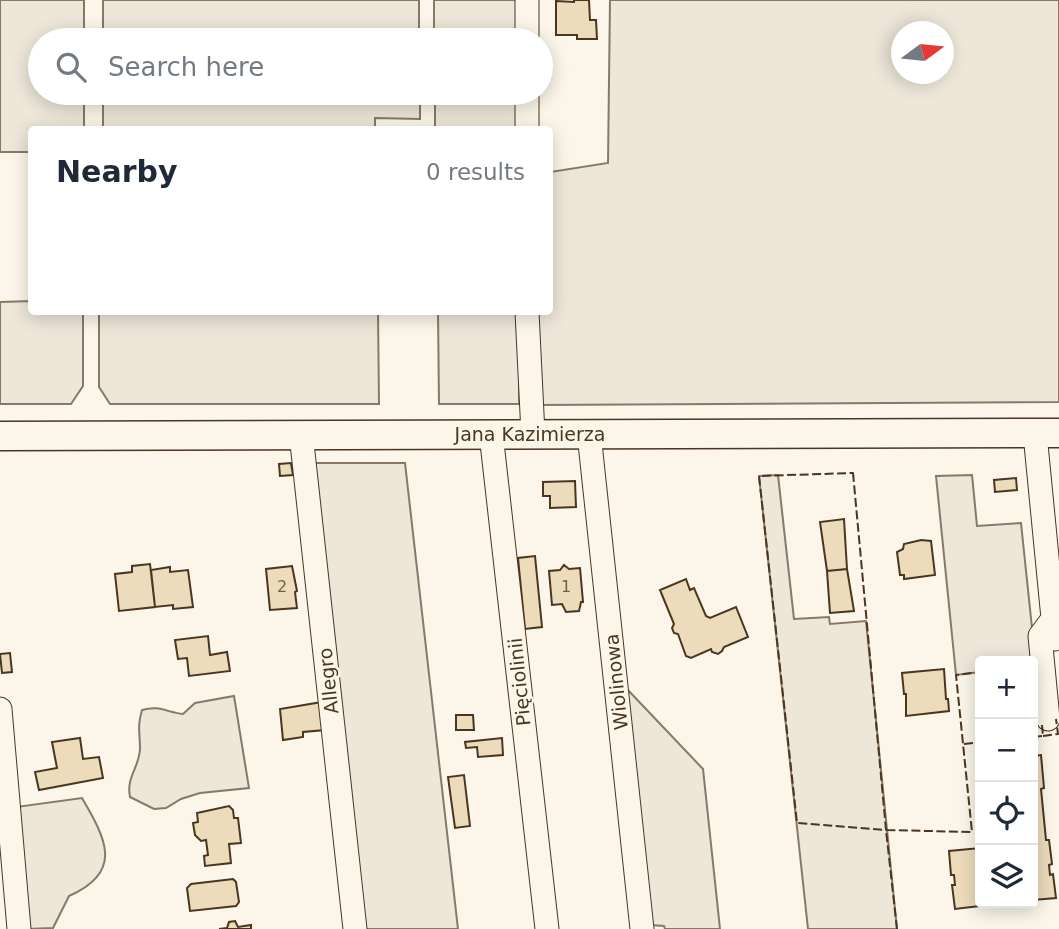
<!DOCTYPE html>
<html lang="en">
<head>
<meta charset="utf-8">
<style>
  :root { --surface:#fff; --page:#f2f2f3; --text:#1f2937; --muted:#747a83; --line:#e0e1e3 }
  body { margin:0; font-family:"DejaVu Sans",sans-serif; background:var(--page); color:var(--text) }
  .controls { position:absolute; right:21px; bottom:21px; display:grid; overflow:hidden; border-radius:7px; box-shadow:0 4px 18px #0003 }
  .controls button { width:63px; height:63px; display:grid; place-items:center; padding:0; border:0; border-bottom:2px solid var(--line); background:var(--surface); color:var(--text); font:35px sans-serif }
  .compass { position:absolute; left:891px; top:21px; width:63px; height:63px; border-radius:50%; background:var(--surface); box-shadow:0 4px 18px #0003; rotate:75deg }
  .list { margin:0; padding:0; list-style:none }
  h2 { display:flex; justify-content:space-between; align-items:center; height:91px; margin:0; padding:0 28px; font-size:30px }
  h2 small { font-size:23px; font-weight:400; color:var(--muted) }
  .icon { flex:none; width:38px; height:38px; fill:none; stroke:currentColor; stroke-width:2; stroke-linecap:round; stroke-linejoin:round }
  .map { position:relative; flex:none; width:1059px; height:929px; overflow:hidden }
  .search { position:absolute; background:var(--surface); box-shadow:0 4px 18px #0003; left:28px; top:28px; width:525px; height:77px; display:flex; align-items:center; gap:18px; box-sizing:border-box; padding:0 24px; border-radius:38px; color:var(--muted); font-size:26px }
  .panel { position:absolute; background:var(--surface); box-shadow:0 4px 18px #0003; left:28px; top:126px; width:525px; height:189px; border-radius:7px }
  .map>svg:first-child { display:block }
</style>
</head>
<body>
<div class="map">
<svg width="1059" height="929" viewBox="0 0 1059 929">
  <rect width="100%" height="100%" fill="#fbf6e9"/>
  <path fill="#ede6d9" stroke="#887966" stroke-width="2" fill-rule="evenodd" d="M0,0H84V40H40V93H84V129L32,130L31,152H0Z
    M103,0H419V40H103Z
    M434,0H521L520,40H434Z
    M610,0H1059V402L539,405L532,312H550V172L608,163ZM902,32H944V74H902Z
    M103,93H420V119L375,118V130L103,129Z
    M435,93H520V129H435Z
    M31,301L32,312H83V386L71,404H0V302Z
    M99,312H378L379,404H110L99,387Z
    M438,312H519V404H439Z
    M312,463H405L458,929H364Z
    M778,475L794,619L829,617L830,624L866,621L897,929H808L759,476Z
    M972,475L977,526L1021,523L1036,666L1033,661H980V672L956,675L936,476Z
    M626,688L703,769L720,929H665L664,926L650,925Z
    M234,696L249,788L200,793L181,799L166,808L154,809L130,797C126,777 139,768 140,749C140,732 137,727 142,710C159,705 166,712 183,714L195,703Z
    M82,798C106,839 124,872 69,896L53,928L27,929L16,807Z"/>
  <path fill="#ecdcbc" stroke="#4a3520" stroke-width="2" d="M574,0H589L590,20H596L597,39H577V35H556V1L574,2Z
    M291,463L293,475L280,476L279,464Z
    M1016,478L1017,490L995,492L994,480Z
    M575,481L576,507L550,508V496H543V482Z
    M844,519L847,569L827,571L820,522Z
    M921,540L931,541L935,575L904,579V575H900L897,552L903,549L904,544Z
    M535,556L542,627L525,629L518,558Z
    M150,564L155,607L119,611L115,574L132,572V566Z
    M564,565L569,569L580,568L583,602H581L579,611L566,612L562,604L552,605L549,571L560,570Z
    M292,566L297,591L295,592L297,608L270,610L266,569Z
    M170,567V572L188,570L193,607L173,609V605L155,607L151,570Z
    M847,569L854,611L830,613L827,571Z
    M686,579L690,590L694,588L706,616L710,618L736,607L748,637L724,647L722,651L718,654L712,652L711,649L691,658L686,656L678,634L674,633L672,628L674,624L660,590Z
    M208,636L210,655L227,652L230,671L189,676L187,658L178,659L175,640Z
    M10,653L12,672L2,673L0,654Z
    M944,669L946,699H948L949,711L906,716V694H904L902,673Z
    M322,702L325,730L303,732V737L283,740L280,709Z
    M456,715H473L474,730H456Z
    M80,738L83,759L99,757L103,778L39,790L35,772L57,768L52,742Z
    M502,738L503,755L478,757L477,747L466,748L465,742Z
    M1041,755L1044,788L1041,789L1046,840H1049L1052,864L1049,865L1050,875L1053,874L1056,898L1033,900V756Z
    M464,775L470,826L455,828L448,777Z
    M229,806L233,810L234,818H238L241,843L229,844L231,863L205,866L204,856L208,855L206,840L201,841L195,835L193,823L198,822L197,813Z
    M980,848V903H988V905L955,909L952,885H955L954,875H951L949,851Z
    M233,879L236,882L239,902L236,906L190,911L187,888L191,884Z
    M235,921L238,927L251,925V929H219L227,928L229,922Z"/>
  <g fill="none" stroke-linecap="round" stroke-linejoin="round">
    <g stroke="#4a3520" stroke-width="25">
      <path id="minor" d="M527,40V0
        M527,130V93
        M527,312L533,434
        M301,434L355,929
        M491,434L547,929
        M589,434L642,929
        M1035,434L1055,639
        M0,709L19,929
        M1048,719L1040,636L1052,620"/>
    </g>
    <g stroke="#4a3520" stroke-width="31">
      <path id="major" d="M0,436L1059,433"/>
    </g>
    <use href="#minor" stroke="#fbf6e9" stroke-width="23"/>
    <use href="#major" stroke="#fbf6e9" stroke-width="28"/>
    <path stroke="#4a3520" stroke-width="2" stroke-dasharray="9 3.5" stroke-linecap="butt" d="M853,473L886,830L797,823L759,476Z
      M1043,736L1058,734L1056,719
      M1033,737L1043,736L1042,725
      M964,744L980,742
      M897,929L886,830L972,832L956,675L980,672"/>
  </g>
  <g text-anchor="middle" stroke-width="5" stroke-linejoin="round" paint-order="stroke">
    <g font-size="16" fill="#725f47">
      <text x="282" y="592">2</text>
      <text x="566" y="592">1</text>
    </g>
    <g font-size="19" fill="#4a3520" stroke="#fbf6e9">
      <text x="530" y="441">Jana Kazimierza</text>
      <text transform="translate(328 681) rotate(-96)" y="7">Allegro</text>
      <text transform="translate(519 682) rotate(-96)" y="7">Pięciolinii</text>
      <text transform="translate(616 682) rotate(-96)" y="7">Wiolinowa</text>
    </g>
  </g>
</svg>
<div class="controls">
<button>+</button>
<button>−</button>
<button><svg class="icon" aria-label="locate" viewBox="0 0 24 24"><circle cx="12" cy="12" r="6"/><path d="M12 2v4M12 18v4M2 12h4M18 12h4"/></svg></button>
<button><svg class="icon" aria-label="layers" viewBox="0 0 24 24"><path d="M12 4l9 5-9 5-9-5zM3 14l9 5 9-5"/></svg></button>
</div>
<svg class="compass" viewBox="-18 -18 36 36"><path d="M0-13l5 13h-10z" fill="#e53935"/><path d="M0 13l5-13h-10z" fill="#747a83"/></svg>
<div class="search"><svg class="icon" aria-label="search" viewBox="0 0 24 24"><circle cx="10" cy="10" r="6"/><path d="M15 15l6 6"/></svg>Search here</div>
<section class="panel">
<h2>Nearby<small>0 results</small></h2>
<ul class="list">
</ul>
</section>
</div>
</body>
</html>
